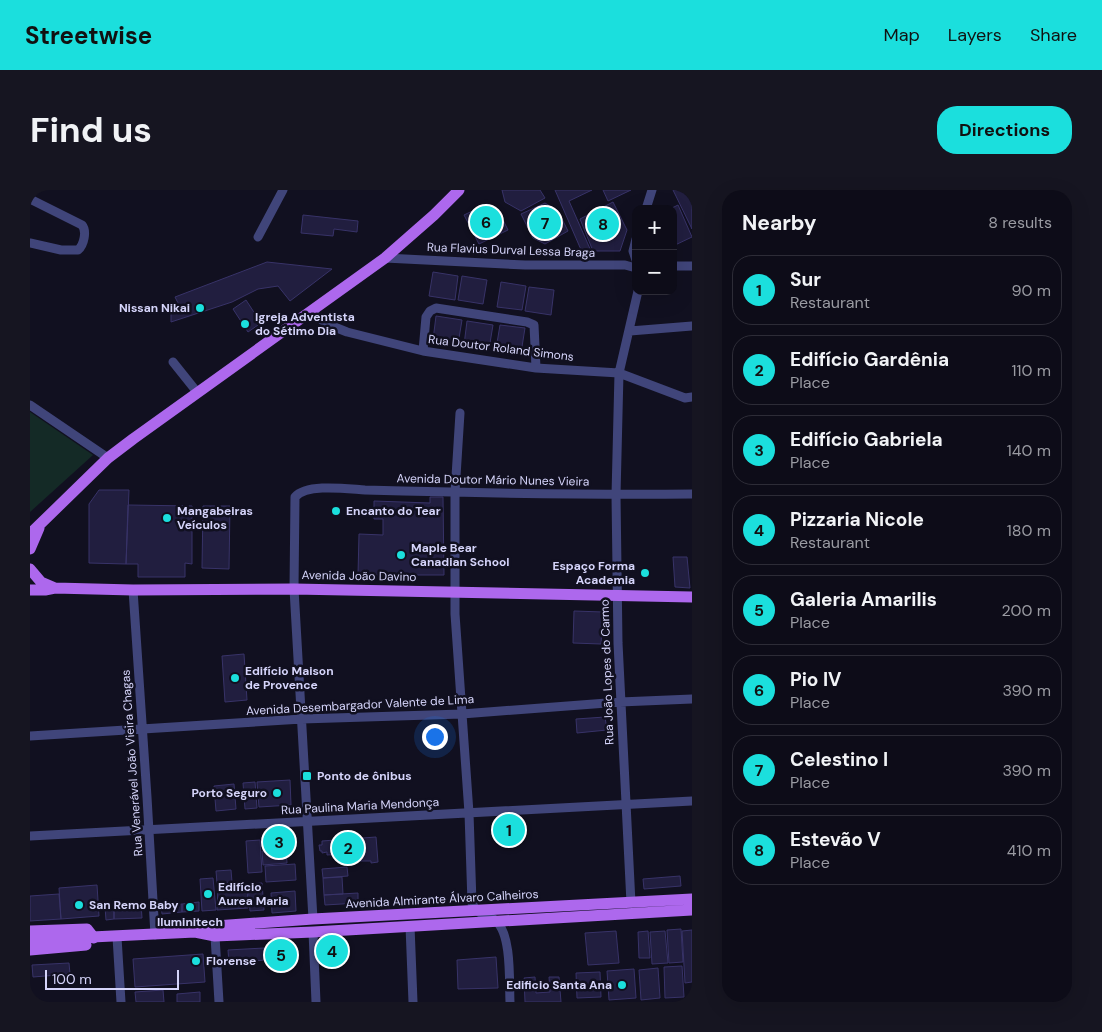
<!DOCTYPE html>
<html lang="en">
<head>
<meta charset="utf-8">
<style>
  :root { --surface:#0d0c18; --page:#161521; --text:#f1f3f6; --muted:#9a9ba2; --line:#2d2c37; --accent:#1bdfdd }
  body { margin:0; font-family:"DM Sans",sans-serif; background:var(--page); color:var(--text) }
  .controls { position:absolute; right:15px; top:15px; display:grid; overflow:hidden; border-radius:10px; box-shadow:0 5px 20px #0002 }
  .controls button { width:45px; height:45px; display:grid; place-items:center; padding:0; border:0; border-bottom:1px solid var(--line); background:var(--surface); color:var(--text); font:25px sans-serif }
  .scale { position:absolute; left:15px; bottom:12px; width:134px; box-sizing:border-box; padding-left:5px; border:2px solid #d5d4fa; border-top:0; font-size:14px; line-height:18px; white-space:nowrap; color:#d5d4fa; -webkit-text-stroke:4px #111020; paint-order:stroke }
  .you { position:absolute; left:404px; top:546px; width:18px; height:18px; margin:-12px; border:4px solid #fff; border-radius:50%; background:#1a73e8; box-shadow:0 0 0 8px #1a73e833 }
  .badge { display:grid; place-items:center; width:32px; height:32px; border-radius:50%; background:var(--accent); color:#111; font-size:16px; font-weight:700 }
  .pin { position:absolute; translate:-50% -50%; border:2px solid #fff; box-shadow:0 1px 5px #0006 }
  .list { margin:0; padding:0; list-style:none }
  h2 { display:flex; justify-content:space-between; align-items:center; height:65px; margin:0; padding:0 20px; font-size:21px }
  h2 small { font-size:16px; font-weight:400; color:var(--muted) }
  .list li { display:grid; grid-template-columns:32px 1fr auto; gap:15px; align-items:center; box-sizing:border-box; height:70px; margin:0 10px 10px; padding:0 10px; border:1px solid var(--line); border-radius:20px }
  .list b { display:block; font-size:19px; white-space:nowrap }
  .list p { margin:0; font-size:16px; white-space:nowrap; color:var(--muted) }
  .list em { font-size:16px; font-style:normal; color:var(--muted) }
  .map { position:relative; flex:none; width:662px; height:812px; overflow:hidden; border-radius:20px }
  header { display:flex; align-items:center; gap:30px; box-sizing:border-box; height:70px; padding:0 25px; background:var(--accent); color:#111 }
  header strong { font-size:24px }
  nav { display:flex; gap:28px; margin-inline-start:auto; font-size:18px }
  .intro { display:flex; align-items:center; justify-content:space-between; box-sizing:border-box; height:120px; padding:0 30px }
  h1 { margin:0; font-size:35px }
  .button { padding:12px 22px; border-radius:20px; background:var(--accent); color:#111; font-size:18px; font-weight:700 }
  main { display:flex; gap:30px; padding:0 30px }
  aside { flex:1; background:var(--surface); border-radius:20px; box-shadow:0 5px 20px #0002 }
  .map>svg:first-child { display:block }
</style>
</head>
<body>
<header>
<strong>Streetwise</strong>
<nav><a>Map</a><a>Layers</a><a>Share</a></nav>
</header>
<div class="intro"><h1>Find us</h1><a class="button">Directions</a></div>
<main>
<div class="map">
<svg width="662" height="812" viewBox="0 0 662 812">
  <rect width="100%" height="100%" fill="#111020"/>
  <path fill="#142a26" d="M0,222L63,265L0,322Z"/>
  <path fill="#211e3f" stroke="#383368" d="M472,0H510L515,8L491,21L475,12Z
    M525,0H562L539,11L561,61L552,62Z
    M573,0H601L578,11Z
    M643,0H662V39Z
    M583,12L597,40L590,61H563L550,29Z
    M515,13L528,21L538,41L515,54L503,48L491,24Z
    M457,14L468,20L478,40L449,54L434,25Z
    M648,15L662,47L643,56V19H640Z
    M273,25L328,31L327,42L304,39L303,46L271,43Z
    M237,72L302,79L260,111L248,96L228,99L202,112L141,132V115L148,113L145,107Z
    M403,82L428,86L425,110L399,106Z
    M432,86L457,90L453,114L428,110Z
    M471,92L496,96L492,120L467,117Z
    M499,97L524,100L521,125L495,121Z
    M216,110L231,133L218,142L203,119Z
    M406,126L432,130L428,154L403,150Z
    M437,131L463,135L459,159L434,155Z
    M470,135L495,138L491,163L466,159Z
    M69,300H99L96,374L59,373V314Z
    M400,307H413L414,385H328L329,344L353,345V329H344V311L400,313Z
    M98,315L162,316V374L155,373V387H108V374H96Z
    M173,316H200L199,379L172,378Z
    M643,367H657L660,398L645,397Z
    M544,421L573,422L571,454L543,453Z
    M214,464L217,510L195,512L192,466Z
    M575,527L577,540L547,543L546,529Z
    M260,590L261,615L229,617L227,592Z
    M225,592L227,618L215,619L213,593Z
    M204,594L206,619L186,621L184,596Z
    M264,645L265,657L233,660L232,647Z
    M346,647L348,672L341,673V671H330L329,663L297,665V662L292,663V661H290L289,655H292V651Z
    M230,650L232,682L218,683L216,651Z
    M256,659L257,673L233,675L232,661Z
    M265,674L266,690L236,692L235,676Z
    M317,677L318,686L293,688L292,679Z
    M201,680L202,692L187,693L186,681Z
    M650,686L651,696L614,699L613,689Z
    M312,687L313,704L294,705L293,688Z
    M183,688L186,720L172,721L170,689Z
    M232,693L234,720L220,721L218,694Z
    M217,694L218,718L187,720L188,696Z
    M67,695L69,726L31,729L29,698Z
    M265,701L266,721L242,723L241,703Z
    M328,703V713L295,715L294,705Z
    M29,704L31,729L0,731V706Z
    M169,712V721L152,722V714Z
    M111,714L112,728L84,729V716Z
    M152,714V722L132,724L131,715Z
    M84,716V729L76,730L75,717Z
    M651,739L653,772L639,773L637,740Z
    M662,740V792L655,793L652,741Z
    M586,741L589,773L558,775L555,743Z
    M618,741L620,768H609L608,742Z
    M635,741L638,773L622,774L620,742Z
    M313,755L314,766L295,768L294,757Z
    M234,758L235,770L199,773L198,760Z
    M266,758V770L236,773V760Z
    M173,764L175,792L105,797L103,769Z
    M466,767L468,798L428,799L427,770Z
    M39,773L40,784L3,787L2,775Z
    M652,776L654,807L635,808L634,777Z
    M628,778L630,808L611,810L609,780Z
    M604,779L606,808L579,810L577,781Z
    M570,782L571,807L547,808L546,783Z
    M505,787L506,803L520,802L519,787H529L531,812H495L494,788Z
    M133,800L134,812H106L105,802Z
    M170,802V812H147V804Z"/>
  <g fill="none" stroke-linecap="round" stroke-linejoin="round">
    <path stroke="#40457a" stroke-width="9" d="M0,9L52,35C57,41 54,55 48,60H31L0,53
      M616,19L622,0
      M228,47L253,0
      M606,49L603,61L606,70
      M355,68L495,75H595L606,78
      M643,76H662
      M281,122L297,134L317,142L393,161L506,178L589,183L655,208L662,207
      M600,141L662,136
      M393,161L396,127L400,121L406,118L497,132L504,135L506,178
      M143,172L167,202
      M0,215L78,268
      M430,223L425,302V424L439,623L442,713C448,727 456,722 466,731C482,745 479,792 480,812
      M103,400L117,607L125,745
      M0,546L272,529L432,524L590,512L662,509
      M0,646L662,611
      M601,713L588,453L586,305L589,183L608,101
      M283,729L264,399L265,307C277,293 318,299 335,300C444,303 553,305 662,304
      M380,736L383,812
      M283,742L286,812
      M185,746L189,812
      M87,747L91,812"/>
    <path stroke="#ad68ed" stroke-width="11" d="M0,344L78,268L103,249L355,68L404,25L429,0
      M0,359L9,338
      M0,379L11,392L25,398
      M0,400H15L25,398L103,400L264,399L662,407
      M0,741L57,739L64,748
      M169,741L186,736L283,729L662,709
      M0,750L165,742L185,746L283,742L662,720
      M0,760L56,755"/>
  </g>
  <g fill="#1bdfdd" stroke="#111020" stroke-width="2">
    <circle cx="170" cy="118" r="5"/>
    <circle cx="215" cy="134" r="5"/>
    <circle cx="306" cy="321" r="5"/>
    <circle cx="137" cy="328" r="5"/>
    <circle cx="371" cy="365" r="5"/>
    <circle cx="615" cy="383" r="5"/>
    <circle cx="205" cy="488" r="5"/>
    <rect x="272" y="581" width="10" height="10" rx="2.5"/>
    <circle cx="247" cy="603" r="5"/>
    <circle cx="178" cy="704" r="5"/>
    <circle cx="49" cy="715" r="5"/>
    <circle cx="160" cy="717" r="5"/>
    <circle cx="166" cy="771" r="5"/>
    <circle cx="592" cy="795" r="5"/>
  </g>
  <g text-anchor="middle" stroke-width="5" stroke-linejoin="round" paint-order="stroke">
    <g font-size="12" fill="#d5d4fa" stroke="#111020">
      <text transform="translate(481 60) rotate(2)" y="4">Rua Flavius Durval Lessa Braga</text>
      <text transform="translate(471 158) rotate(7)" y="4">Rua Doutor Roland Simons</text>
      <text transform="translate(463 290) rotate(1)" y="4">Avenida Doutor Mário Nunes Vieira</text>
      <text transform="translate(329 386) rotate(1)" y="4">Avenida João Davino</text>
      <text transform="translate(577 482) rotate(-92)" y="4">Rua João Lopes do Carmo</text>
      <text transform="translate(330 515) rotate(-3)" y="4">Avenida Desembargador Valente de Lima</text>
      <text transform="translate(102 573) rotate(-94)" y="4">Rua Venerável João Vieira Chagas</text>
      <text transform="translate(330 616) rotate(-3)" y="4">Rua Paulina Maria Mendonça</text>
      <text transform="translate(412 709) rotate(-3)" y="4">Avenida Almirante Álvaro Calheiros</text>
    </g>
    <g font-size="12" font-weight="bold" fill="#d5d4fa" stroke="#111020" text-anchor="start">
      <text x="160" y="122" text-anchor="end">Nissan Nikai</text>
      <text x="225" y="131">Igreja Adventista<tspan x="225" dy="14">do Sétimo Dia</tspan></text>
      <text x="147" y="325">Mangabeiras<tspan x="147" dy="14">Veículos</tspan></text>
      <text x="316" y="325">Encanto do Tear</text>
      <text x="381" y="362">Maple Bear<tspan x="381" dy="14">Canadian School</tspan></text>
      <text x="605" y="380" text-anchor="end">Espaço Forma<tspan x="605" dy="14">Academia</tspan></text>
      <text x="215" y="485">Edifício Maison<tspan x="215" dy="14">de Provence</tspan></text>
      <text x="287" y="590">Ponto de ônibus</text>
      <text x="237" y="607" text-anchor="end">Porto Seguro</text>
      <text x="188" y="701">Edifício<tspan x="188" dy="14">Aurea Maria</tspan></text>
      <text x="59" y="719">San Remo Baby</text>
      <text x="160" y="736" text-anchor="middle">Iluminitech</text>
      <text x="176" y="775">Florense</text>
      <text x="582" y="799" text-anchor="end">Edificio Santa Ana</text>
    </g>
  </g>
</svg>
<div class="controls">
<button>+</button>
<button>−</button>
</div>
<div class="scale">100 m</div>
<div class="you"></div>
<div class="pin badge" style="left:479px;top:640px">1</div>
<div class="pin badge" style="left:318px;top:658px">2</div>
<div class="pin badge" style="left:249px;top:652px">3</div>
<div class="pin badge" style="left:302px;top:761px">4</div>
<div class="pin badge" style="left:251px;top:765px">5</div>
<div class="pin badge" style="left:456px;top:32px">6</div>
<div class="pin badge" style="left:515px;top:33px">7</div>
<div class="pin badge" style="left:573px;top:34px">8</div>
</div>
<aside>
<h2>Nearby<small>8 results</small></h2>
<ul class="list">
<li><span class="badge">1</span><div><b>Sur</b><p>Restaurant</p></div><em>90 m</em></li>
<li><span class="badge">2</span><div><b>Edifício Gardênia</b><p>Place</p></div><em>110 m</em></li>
<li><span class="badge">3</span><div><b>Edifício Gabriela</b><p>Place</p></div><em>140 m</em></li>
<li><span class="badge">4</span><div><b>Pizzaria Nicole</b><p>Restaurant</p></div><em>180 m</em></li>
<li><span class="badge">5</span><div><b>Galeria Amarilis</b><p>Place</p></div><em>200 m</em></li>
<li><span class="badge">6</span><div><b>Pio IV</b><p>Place</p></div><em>390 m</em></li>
<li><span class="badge">7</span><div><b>Celestino I</b><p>Place</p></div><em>390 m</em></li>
<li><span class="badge">8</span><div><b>Estevão V</b><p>Place</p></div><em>410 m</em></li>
</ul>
</aside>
</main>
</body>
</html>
